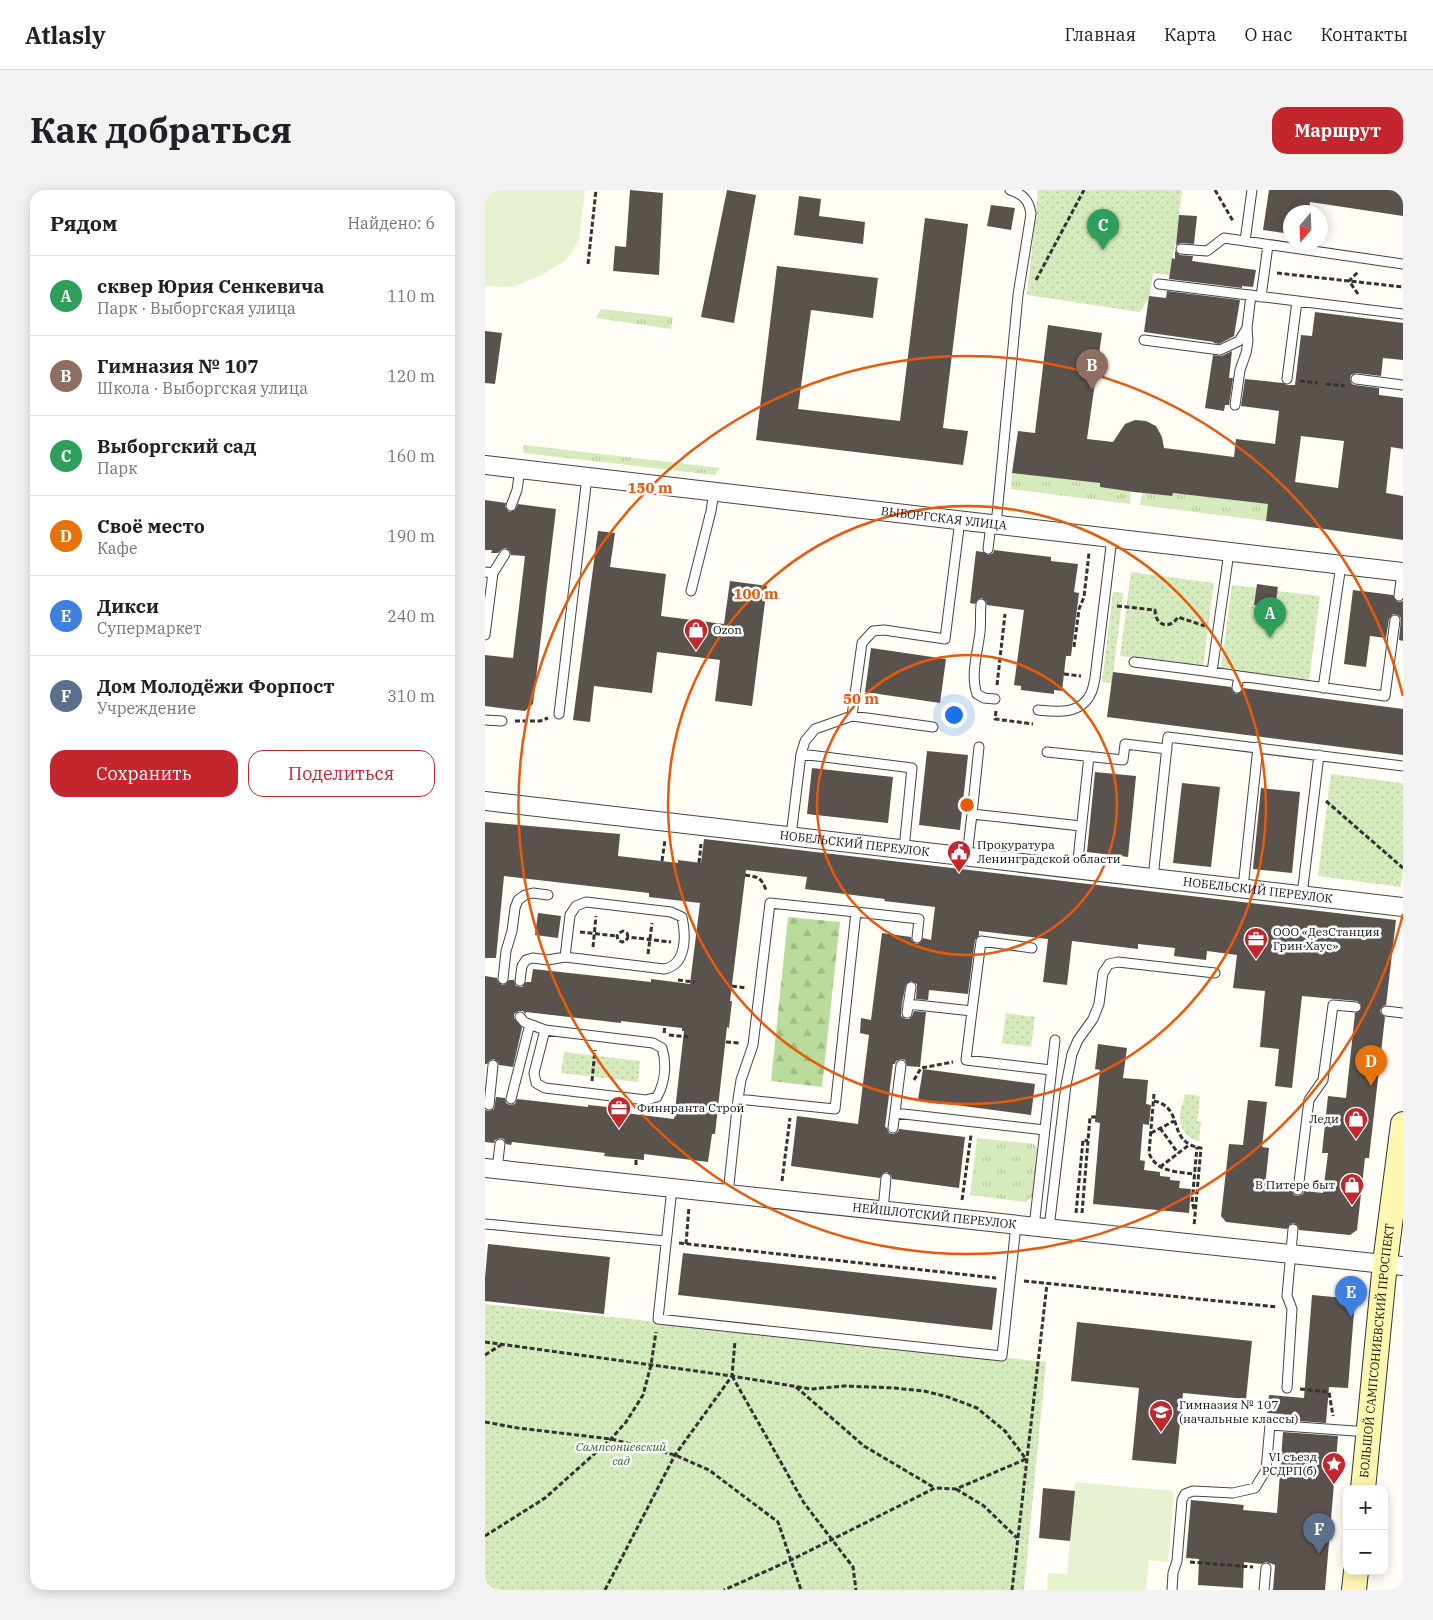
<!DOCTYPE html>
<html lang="ru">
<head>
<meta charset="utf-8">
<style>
  :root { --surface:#fff; --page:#f2f2f2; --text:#202124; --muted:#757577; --line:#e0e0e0; --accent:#c4262e }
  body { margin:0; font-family:"IBM Plex Serif",serif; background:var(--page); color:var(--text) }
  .controls { position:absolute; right:15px; bottom:15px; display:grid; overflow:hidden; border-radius:10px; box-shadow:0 2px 12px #0003 }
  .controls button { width:45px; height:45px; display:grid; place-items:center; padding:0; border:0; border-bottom:1px solid var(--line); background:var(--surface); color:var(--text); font:25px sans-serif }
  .compass { position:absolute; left:798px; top:15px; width:45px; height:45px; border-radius:50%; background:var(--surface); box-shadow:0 2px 12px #0003; rotate:199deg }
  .you { position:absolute; left:468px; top:524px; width:18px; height:18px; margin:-12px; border:4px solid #fff; border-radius:50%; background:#1a73e8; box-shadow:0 0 0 8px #1a73e833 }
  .badge { display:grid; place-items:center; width:32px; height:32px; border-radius:50%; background:var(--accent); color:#fff; font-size:16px; font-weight:700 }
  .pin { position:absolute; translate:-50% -41px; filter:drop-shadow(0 1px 2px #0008) }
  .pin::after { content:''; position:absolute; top:26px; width:18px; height:15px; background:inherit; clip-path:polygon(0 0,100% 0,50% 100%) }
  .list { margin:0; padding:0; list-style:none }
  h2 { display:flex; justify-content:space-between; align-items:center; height:65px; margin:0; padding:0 20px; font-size:21px }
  h2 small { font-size:16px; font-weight:400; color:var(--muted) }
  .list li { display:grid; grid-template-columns:32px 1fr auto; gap:15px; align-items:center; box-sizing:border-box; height:80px; padding:0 20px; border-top:1px solid var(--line) }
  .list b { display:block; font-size:19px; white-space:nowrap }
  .list p { margin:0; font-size:16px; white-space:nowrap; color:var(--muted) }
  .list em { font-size:16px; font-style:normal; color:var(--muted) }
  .actions { display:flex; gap:10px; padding:15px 20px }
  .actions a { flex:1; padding:11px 0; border:1px solid var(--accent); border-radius:15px; text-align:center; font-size:18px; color:var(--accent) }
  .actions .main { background:var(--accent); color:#fff }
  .map { position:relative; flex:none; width:918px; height:1400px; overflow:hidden; border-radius:15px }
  header { display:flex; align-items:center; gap:30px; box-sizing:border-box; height:70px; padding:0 25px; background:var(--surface); border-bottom:1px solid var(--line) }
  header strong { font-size:24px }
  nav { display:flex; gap:28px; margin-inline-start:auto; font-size:18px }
  .intro { display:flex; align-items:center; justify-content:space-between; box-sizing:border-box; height:120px; padding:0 30px }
  h1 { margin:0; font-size:35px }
  .button { padding:12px 22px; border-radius:15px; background:var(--accent); color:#fff; font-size:18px; font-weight:700 }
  main { display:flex; gap:30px; padding:0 30px }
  aside { flex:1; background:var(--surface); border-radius:15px; box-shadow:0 2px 12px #0003 }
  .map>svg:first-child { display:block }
</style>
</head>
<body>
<header>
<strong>Atlasly</strong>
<nav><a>Главная</a><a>Карта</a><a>О нас</a><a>Контакты</a></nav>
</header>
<div class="intro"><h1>Как добраться</h1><a class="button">Маршрут</a></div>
<main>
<aside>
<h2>Рядом<small>Найдено: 6</small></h2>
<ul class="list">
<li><span class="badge" style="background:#2e9e5b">A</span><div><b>сквер Юрия Сенкевича</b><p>Парк · Выборгская улица</p></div><em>110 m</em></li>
<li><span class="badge" style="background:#8d6e63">B</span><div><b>Гимназия № 107</b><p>Школа · Выборгская улица</p></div><em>120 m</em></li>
<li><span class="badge" style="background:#2e9e5b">C</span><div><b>Выборгский сад</b><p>Парк</p></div><em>160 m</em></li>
<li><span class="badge" style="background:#e8710a">D</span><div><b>Своё место</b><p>Кафе</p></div><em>190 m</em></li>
<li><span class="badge" style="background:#3f7fe0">E</span><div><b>Дикси</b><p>Супермаркет</p></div><em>240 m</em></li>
<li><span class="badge" style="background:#5c6f8a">F</span><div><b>Дом Молодёжи Форпост</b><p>Учреждение</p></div><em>310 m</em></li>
</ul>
<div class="actions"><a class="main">Сохранить</a><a>Поделиться</a></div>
</aside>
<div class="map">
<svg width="918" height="1400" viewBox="0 0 918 1400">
  <defs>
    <pattern id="grass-tufts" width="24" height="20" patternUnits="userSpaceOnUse" patternTransform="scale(1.25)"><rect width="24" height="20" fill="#d5ebbd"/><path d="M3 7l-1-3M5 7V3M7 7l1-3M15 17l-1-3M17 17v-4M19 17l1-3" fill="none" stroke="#b6c8a1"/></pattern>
    <pattern id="forest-firs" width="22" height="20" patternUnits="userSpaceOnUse" patternTransform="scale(1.25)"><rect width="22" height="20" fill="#b9dc9c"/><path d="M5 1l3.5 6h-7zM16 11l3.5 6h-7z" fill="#9ebc85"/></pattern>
    <pattern id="park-dots" width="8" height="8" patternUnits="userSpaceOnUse" patternTransform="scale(1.25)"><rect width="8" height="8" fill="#d5ebbd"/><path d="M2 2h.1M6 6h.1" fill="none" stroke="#b6c8a1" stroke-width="1.8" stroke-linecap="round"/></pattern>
  </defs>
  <rect width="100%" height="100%" fill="#fffdf5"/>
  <path fill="url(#grass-tufts)" d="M116,119L188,127L186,139L111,128Z
    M39,255L235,278L230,285L38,263Z
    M527,283L615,293V297L646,301L645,314L526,299Z
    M657,303L687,306L688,303L783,314L781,331L655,315Z
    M492,948L549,954L553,960L547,1007L541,1012L485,1005Z"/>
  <path fill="url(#forest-firs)" d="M303,727L355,732L337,897L286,891Z"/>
  <path fill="url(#park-dots)" d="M553,0H697L691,52L687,68L684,85L668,83L665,106L655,122L542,105Z
    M646,382L729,393L718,477L635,466Z
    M747,395L772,398L770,415L790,417L792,401L835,406L824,491L736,479Z
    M628,402L638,403L627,493L617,492Z
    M846,584L918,593V679L916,697L833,686Z
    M521,823L550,827L546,857L517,853Z
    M79,862L155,871L153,892L76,883Z
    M700,904L715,906L712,931L716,932L714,951C701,949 694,937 695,924C696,917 699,911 700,904Z
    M0,1114L561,1172L539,1400H0Z"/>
  <path fill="#e6f2cf" d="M0,0H100L94,51L81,70L57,85L28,97L0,96Z
    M590,1292L689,1301L683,1372L664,1370L661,1400H562L563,1383L582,1384Z"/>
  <path fill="#5a524d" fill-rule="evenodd" d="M145,0L178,3L174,85L128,81L130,56L141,57Z
    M242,0L271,5L249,133L216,127Z
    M784,0H918V26L825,12L824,22H806V44L778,40Z
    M314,6L336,9L334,26L380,32L378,54L309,45Z
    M506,15L530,18L526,40L502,36Z
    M694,25L712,26L709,54L696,53L691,55Z
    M440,28L483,34L458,238L483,241L478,275L271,250L292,76L393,88L388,128L326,120L313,219L415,231Z
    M690,61L695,65L708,66L707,71L771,80L768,97L757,96V98L684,89L687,68L690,69Z
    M682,101L755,110L749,146L734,154L729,153V152L659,142L664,106L681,108Z
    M830,122L918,133V170L898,168L896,186L871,183L866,185L865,189L867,194L870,195L894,198V205L918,208V259L906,257L901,303L918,306V350L781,331L783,314L688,303L687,306L649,302L615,297V293L527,283L533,241L550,243L563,135L617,143L602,249L628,252L640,234L650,230L661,231L671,236L677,247L679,258L749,267L751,249L790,254L794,221L756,216L760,189L798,193L802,195H810L816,145L827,146ZM816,246L859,251L853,298L810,292Z
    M0,141L17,143L10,194L0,193Z
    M747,161L744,188H748L744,215H740L739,221L720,218L728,165L737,166Z
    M0,310L21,313L20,317L24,322L30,320L33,314L71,319L48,514L40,521L0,516V465L28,468L40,366L26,365L25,361L21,358L17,359L13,363H6L7,360H0Z
    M113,341L130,343L125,377L181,384L176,426L239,434L245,391L282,396L267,516L230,511L235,470L172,462L167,503L109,496L105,532L88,530Z
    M509,360L566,367V371L593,374L589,402L594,403L586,466H581L577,501L569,500V504L536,500V496L529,495L539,420L502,415L501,411L497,408L493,409L490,414L485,413L491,361L498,362L503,365L508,363Z
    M772,394L793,397L790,417L769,415Z
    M868,400L908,405L911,411L914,412L918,411V451L914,450L916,428L913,425L908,424L904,429L901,448L885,446L881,477L859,474Z
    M386,458L461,469L455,513L380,502Z
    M628,482L746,497L748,502L751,504L756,502L758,498L918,519V565L622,527Z
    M442,561L483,565L475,640L434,635Z
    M327,578L408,587L403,633L322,624Z
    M610,582L651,586L643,667L602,662Z
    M697,593L735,597L726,677L688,673Z
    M776,598L815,602L807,683L768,679Z
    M0,632L135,644L133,666L193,673V670L216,673L219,649L911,730L901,815L898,816L895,820L896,824L900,827L884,968H880L872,1040L865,1045L814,1040L813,1036L809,1033L805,1034L802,1039L741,1032L736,1026L744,954L758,955L763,910L782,912L777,957L784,958L780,997L807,1000L809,1005L813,1006L818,1004L819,1001L838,1003L843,963H837L843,906L861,908L870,823L876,820V814L872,811L817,806L807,898L790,896L794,859L775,857L780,801L748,798L752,765L722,761L721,770L689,766L690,758L653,754V759L587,751L582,795L558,792L563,749L494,741V745L490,750L483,804L444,800L443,810L431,809L432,794L426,791L421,794L417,813L416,826L421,829H424L427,826L429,821L441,822L435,877L422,876L420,870L416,869L411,871L410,874H408L400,937L402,938L404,943L408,944L413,942L414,939L480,947L474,998L407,989L406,985L402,982L398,983L395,988L306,976L312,926L373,934L384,845L375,843L376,828L386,830L397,743L426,747L427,751L431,754L435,753L438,748L446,750L450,717L399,711L400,709L320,699L322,687L261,680L245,811H247L244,838L242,837L230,944H227L223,972L159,964V970L119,966L120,963L27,952L26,955L21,954L19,949L15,948L10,950L9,953L0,952V920L4,921L9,919L11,907L20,908L21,913L25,915L30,914L32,909L103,917V915L123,917V921L189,929L199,841H197V838L136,831V833L41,822V824L38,821H34L29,824V828L37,838L28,877L14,875L13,872L9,869L5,870L2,874H0V786L12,788L13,792L17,795L21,794L24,790H29L31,796L37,797L41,792H46L48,779L166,792V789L205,794L215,713L164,707V703L19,686L11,768H0Z
    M53,723L76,726L73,748L50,745Z
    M613,854L642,858L638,888L663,890L661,914L666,915L664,935L658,934L655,970L660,971L659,980L675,982V986L685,987V990L695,991L694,998L706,999L704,1023L608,1014L615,933L610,932L615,880L610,879Z
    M438,879L550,894L546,925L433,910Z
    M3,1054L125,1067L119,1124L0,1111V1088Z
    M198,1063L512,1098L507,1140L193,1105Z
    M827,1105L870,1109L863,1198L844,1197L841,1233L799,1230V1224L782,1223L784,1205L819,1208Z
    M592,1132L767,1151L761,1209L698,1203L691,1274L647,1270L654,1198L586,1191Z
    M798,1242L853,1246L840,1400H788L790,1375L781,1372L776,1374L759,1372L758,1398L713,1395L714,1369L701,1368L706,1310L759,1315L758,1320L792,1323Z
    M558,1298L590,1301L585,1351L554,1348Z"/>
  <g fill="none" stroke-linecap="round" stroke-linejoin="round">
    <g stroke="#444" stroke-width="11">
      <path id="lane" d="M760,51L767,0
        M696,59L722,61L739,48L918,74
        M674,94L918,124
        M776,107L783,55
        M659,150L735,160L754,151L762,138L766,105
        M802,189L812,111
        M871,189L918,195
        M750,215L755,180L761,163L763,151L762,138
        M26,316L32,300L35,279
        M511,335L533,105L546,24C544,10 538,4 525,0
        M503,359L506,334
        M744,362L727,482L754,486L752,498
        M0,382L8,383L0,445
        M8,383L20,364
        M206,401L226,321L229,302
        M914,406L917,382
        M496,414C495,424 496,432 495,442C493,461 485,485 492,504L499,508L510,509
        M649,472L727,482
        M754,486L900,506L910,430
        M838,498L856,375
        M553,520C573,522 596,525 606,503C608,499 609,493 610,488L627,348
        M74,524L102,287
        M367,526L377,453L388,441L399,440L460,449L475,330
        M0,530L17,531
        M562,562L638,570L640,554L682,559
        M316,564L427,578L419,659
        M487,624L494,557
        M306,646L316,564L320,551L330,539L367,526L448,537
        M482,666L487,624L596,636
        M592,679L604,566
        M668,688L683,547L918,576
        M758,698L773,557
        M817,705L834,565
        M371,722L434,729L432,748
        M18,789L21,761L27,741L30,718L33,710L40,705L48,703L63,705
        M35,791L37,776L41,770L48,768L63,770L80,767L179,779C202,775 201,745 197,727L186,722L101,712L91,716L85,725L80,767
        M423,814L487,821L481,870L566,880
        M487,821L496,751L547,758
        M901,821L918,823
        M422,823L426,797
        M35,827L39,832L60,840L168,853L177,858C182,874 180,892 172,907L161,910L60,898L51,893L49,883L60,840
        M26,909L45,834
        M4,915L8,875
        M410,923L560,940
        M408,938L416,875
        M12,979L15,954
        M187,998L173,1129L517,1166L531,1035
        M813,1000L824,910L838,890L848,815L871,817
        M243,1004L253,909L350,919L371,722L285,713L268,855L256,890L253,909
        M398,1020L401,988
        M0,1034L181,1051
        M549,1037L570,850
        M564,1038L581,895L587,864L593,850L608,829L614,814L618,783L624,774L633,772L730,783
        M802,1198L807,1119L802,1106L808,1039
        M687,1400L688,1383L692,1371L697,1310L700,1304L708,1301L748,1303L770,1298L781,1280L785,1235L884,1242
        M779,1400L781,1378"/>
    </g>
    <g stroke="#444" stroke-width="20">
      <g id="street">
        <path id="s1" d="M0,275L918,382"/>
        <path id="s2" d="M0,611L918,717"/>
        <path id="s3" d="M0,978L918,1076"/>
      </g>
    </g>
    <g stroke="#333" stroke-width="26">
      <g id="secondary">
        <path id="s4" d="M878,1299L900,1073L918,934"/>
        <path d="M869,1400L871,1381"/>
      </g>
    </g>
    <path stroke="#333" stroke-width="3" stroke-dasharray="5 2.5" stroke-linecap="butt" d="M730,0L748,31
      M103,74L111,0
      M792,83L918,97
      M551,90L599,0
      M873,104L864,91L873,82
      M815,191L833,193
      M841,194L860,196
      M632,416L670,420C670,436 685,440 693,427L720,436
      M589,457L594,419L599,407L604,363
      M579,484L596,486
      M512,495L520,424
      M511,521L510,529L548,534
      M30,531H55L63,528
      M841,611L918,678
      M177,671L180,650
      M214,673L216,654
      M260,685C273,687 276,687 281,700
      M95,742L132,746
      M143,747L142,743L138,741L134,743L132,746L133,750L137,752L141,751L143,747L186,752
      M108,757L111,726
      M163,764L167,733
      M193,790L209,792
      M247,796L262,798
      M179,843L180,836
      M184,845L203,847
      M241,852L255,853
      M429,890L436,878L468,872
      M107,891L110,860
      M669,904L664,963C671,982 692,982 710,984
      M669,911C701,918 680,952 716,958L709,1036
      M675,938L693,963
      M666,943L689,931
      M151,975V969
      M675,977L704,955
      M297,991L305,928
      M477,1010L486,945
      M709,1019L707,1012L712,957
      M591,1023L598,950L603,951
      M597,1023L605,927H611
      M194,1053L511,1088
      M201,1054L204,1017
      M539,1091L792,1117
      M0,1152L247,1186L326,1199L360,1196L410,1198L439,1201L463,1207L492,1218L520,1241L541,1269L471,1299L450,1298L306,1370L239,1400
      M0,1165L16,1155
      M247,1186L319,1313L368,1377L371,1400
      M311,1197L379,1256L450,1298
      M815,1199L844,1202L848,1226
      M0,1232L33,1238L126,1249L190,1265L224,1280L293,1332L316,1400
      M471,1299L499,1316L532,1348
      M0,1346L60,1308L126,1249L141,1232L158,1205L166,1175L171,1142
      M705,1372L768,1377
      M120,1400L190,1265L247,1186L250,1151
      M527,1400L562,1094"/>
    <use href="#lane" stroke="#fff" stroke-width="9"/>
    <use href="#street" stroke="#fff" stroke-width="18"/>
    <use href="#secondary" stroke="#fff6b0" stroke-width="24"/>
  </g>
  <g fill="none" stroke="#e8590c" stroke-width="2.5">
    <circle cx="482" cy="615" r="150"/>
    <circle cx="482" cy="615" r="299"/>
    <path d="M918 724A449 449 0 1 1 918 506"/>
  </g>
  <defs>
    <g id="shop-pin" transform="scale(1.25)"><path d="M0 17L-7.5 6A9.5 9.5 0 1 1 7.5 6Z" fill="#c4262e" stroke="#fff"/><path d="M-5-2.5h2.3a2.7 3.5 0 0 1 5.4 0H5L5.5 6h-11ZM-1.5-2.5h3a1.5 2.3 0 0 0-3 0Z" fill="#fff"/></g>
    <g id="civic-pin" transform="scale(1.25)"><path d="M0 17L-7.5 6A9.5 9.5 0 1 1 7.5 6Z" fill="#c4262e" stroke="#fff"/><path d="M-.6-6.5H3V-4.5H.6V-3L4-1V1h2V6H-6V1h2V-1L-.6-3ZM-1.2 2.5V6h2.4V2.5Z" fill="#fff"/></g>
    <g id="office-pin" transform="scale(1.25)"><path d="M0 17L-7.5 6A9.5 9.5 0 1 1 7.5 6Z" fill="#c4262e" stroke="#fff"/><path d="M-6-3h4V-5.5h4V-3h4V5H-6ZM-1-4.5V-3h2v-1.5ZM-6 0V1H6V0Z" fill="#fff"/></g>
    <g id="school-pin" transform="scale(1.25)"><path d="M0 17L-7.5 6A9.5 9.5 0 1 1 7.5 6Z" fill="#c4262e" stroke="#fff"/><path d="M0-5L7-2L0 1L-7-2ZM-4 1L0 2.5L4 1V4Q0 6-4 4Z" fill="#fff"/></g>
    <g id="sight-pin" transform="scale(1.25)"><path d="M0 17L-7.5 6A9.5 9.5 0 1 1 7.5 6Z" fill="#c4262e" stroke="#fff"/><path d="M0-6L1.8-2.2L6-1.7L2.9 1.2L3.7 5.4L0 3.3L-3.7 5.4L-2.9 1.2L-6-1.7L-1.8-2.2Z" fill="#fff"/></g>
  </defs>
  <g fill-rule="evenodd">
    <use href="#shop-pin" x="211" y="440"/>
    <use href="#civic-pin" x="474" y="662"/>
    <use href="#office-pin" x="771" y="749"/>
    <use href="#office-pin" x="134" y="918"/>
    <use href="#shop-pin" x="871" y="929"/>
    <use href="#shop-pin" x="867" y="995"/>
    <use href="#school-pin" x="676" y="1222"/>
    <use href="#sight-pin" x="849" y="1274"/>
  </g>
  <g text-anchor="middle" stroke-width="5" stroke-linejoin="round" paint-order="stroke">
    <g font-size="12" fill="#111" stroke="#fff">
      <text dy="4" stroke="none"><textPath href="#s1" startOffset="462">ВЫБОРГСКАЯ УЛИЦА</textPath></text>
      <text dy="4" stroke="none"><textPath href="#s2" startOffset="372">НОБЕЛЬСКИЙ ПЕРЕУЛОК</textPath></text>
      <text dy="4" stroke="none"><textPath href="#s2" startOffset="778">НОБЕЛЬСКИЙ ПЕРЕУЛОК</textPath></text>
      <text dy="4" stroke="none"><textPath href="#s3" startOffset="452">НЕЙШЛОТСКИЙ ПЕРЕУЛОК</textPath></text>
      <text dy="4" stroke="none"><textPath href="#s4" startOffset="139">БОЛЬШОЙ САМПСОНИЕВСКИЙ ПРОСПЕКТ</textPath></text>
    </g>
    <g font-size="12" fill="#111" stroke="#fff" text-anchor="start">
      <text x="228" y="444">Ozon</text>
      <text x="492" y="659">Прокуратура<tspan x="492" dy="14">Ленинградской области</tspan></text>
      <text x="788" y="746">ООО «ДезСтанция<tspan x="788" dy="14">Грин Хаус»</tspan></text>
      <text x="152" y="922">Финнранта Строй</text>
      <text x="854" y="933" text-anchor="end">Леди</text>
      <text x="850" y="999" text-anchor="end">В Питере быт</text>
      <text x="694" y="1219">Гимназия № 107<tspan x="694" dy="14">(начальные классы)</tspan></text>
      <text x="832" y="1271" text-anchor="end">VI съезд<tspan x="832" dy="14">РСДРП(б)</tspan></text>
    </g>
    <g font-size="12" font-style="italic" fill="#2f6b1f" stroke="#fff">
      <text x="136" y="1261">Сампсониевский<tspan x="136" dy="14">сад</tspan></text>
    </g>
  </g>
  <circle cx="482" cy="615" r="8" fill="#e8590c" stroke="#fff" stroke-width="2.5"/>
  <g font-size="15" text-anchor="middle" font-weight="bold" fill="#e8590c" stroke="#fff" stroke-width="5" stroke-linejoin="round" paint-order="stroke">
    <text x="165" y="303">150 m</text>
    <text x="271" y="409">100 m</text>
    <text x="376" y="514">50 m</text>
  </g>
</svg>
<div class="controls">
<button>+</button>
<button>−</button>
</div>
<svg class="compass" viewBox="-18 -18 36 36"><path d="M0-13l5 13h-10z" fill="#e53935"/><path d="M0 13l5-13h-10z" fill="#757577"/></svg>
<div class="you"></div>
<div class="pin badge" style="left:785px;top:448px;background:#2e9e5b">A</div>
<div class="pin badge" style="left:607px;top:200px;background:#8d6e63">B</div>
<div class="pin badge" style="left:618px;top:60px;background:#2e9e5b">C</div>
<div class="pin badge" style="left:886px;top:896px;background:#e8710a">D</div>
<div class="pin badge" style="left:866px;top:1127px;background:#3f7fe0">E</div>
<div class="pin badge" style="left:834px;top:1364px;background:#5c6f8a">F</div>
</div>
</main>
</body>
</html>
